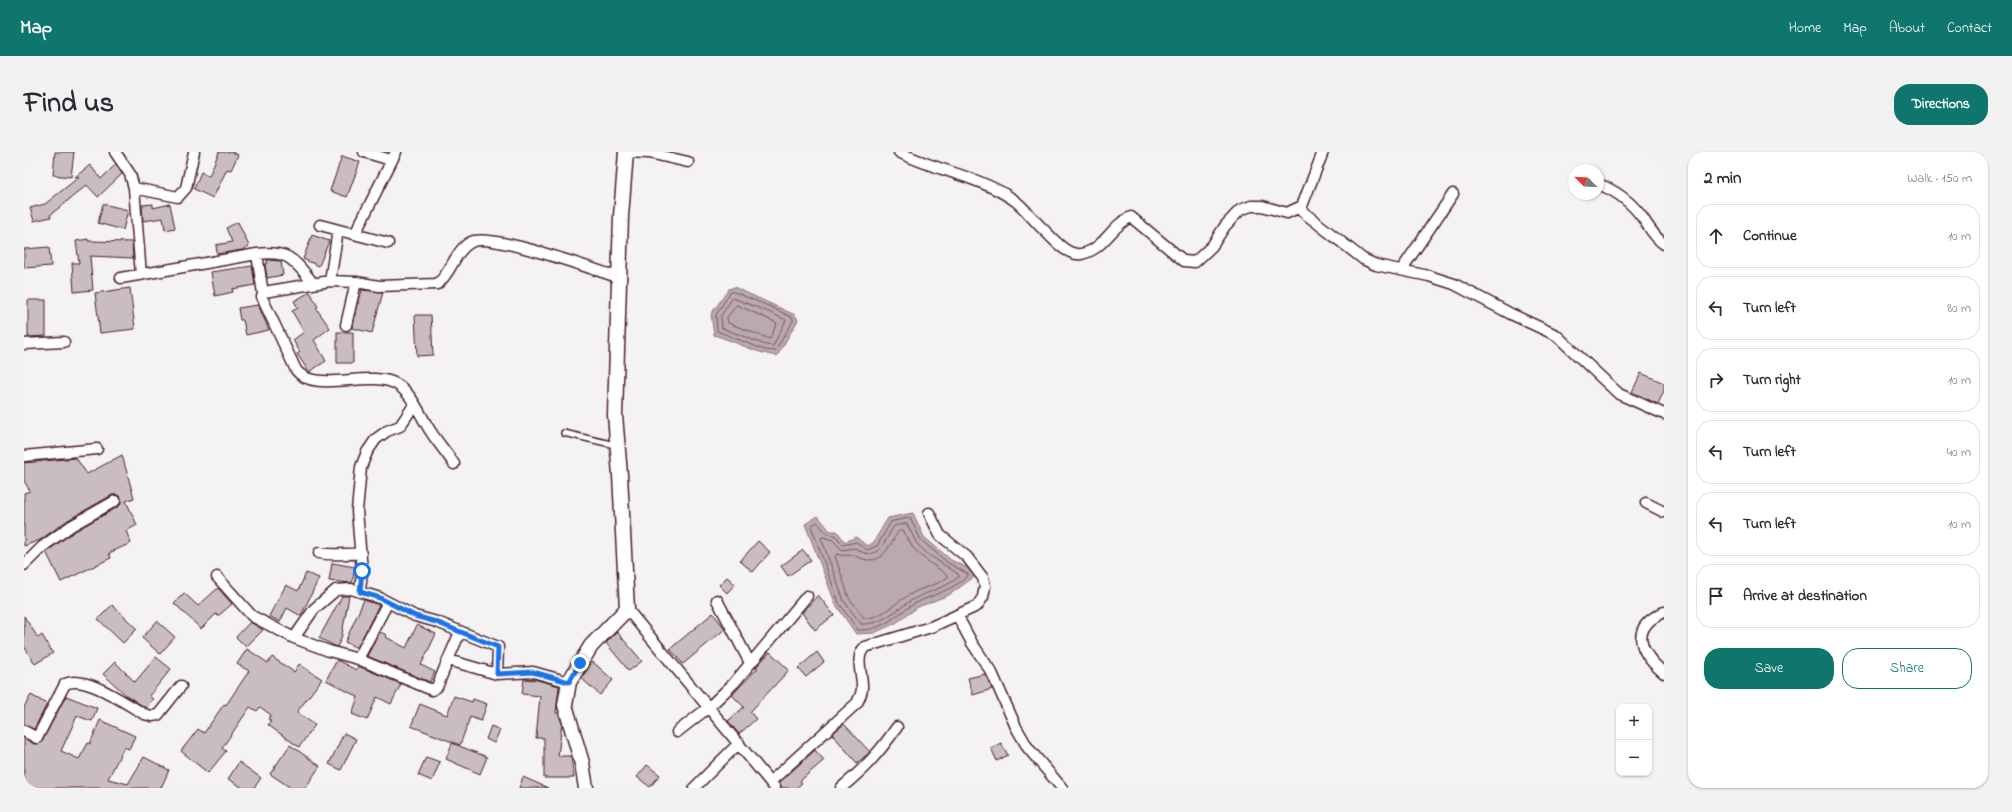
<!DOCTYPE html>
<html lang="en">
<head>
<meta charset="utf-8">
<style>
  :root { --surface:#fff; --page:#f2f2f3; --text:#2b2b33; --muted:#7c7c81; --line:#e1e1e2; --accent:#0f766e }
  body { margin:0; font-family:"Indie Flower",sans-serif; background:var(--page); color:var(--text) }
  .controls { position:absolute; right:12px; bottom:12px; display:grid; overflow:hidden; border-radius:8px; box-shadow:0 1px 3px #0004 }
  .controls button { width:36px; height:36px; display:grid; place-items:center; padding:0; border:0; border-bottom:1px solid var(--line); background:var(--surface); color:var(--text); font:20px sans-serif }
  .compass { position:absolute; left:1544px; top:12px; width:36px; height:36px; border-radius:50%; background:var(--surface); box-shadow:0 1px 3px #0004; rotate:294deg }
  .stop { position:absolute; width:12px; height:12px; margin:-9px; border:3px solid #1a73e8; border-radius:50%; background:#fff }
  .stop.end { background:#1a73e8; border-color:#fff; box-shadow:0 1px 4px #0008 }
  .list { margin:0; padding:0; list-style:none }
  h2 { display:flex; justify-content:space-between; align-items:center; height:52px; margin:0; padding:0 16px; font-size:17px }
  h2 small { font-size:13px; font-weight:400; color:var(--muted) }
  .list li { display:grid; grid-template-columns:26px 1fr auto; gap:12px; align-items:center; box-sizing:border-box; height:64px; margin:0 8px 8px; padding:0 8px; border:1px solid var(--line); border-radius:16px }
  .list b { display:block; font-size:15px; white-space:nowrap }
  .list em { font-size:13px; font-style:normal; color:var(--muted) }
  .actions { display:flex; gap:8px; padding:12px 16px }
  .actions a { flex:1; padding:9px 0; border:1px solid var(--accent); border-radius:16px; text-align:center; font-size:14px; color:var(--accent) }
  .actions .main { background:var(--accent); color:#fff }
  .icon { flex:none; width:22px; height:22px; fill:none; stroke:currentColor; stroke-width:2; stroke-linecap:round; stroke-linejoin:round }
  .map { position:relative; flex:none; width:1640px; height:636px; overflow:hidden; border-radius:16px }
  header { display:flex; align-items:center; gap:24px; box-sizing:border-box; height:56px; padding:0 20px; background:var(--accent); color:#fff }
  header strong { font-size:19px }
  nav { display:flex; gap:22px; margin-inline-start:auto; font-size:14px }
  .intro { display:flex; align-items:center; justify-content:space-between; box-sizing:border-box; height:96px; padding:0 24px }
  h1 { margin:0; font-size:28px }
  .button { padding:10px 18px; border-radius:16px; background:var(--accent); color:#fff; font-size:14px; font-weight:700 }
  main { display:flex; gap:24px; padding:0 24px }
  aside { flex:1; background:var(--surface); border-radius:16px; box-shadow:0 1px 3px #0004 }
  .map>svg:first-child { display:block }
</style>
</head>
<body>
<header>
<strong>Map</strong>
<nav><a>Home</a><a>Map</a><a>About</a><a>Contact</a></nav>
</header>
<div class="intro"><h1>Find us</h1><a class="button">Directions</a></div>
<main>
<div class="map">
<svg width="1640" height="636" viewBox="0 0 1640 636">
  <rect width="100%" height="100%" fill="#f4f2f2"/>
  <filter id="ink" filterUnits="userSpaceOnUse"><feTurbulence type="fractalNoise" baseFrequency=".025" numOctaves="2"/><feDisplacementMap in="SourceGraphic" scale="8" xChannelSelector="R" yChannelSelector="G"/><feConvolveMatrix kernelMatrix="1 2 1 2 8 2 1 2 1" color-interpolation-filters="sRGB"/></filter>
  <g filter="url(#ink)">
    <path fill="#baa9ae" stroke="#8d727a" d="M710,135L771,163L774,168L753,204C731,201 711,189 690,183L687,162L705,137Z
      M889,361L900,385L927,408L950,419V425L925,443L894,455L872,471L850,481L832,482L812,453L781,372L794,364L806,379H813L821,390L832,385L843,394L849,391L864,366Z"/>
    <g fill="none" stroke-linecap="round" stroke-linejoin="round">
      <path stroke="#77565f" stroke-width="1" d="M707,140H710L747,155L769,166V169L751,199L741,198L693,179L692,163Z
        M709,146L745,160L762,168L749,194L742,193L698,176L697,164Z
        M713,153L753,171L746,187L704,171L703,166Z
        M886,366L897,388L924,411L944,422V424C925,440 912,441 892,451C871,462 861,479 834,478L815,451L787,374L793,370L803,382L811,383L819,393L832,390L843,398L853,394L867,370Z
        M883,372L893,392L905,403L934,422L935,425C921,436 905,439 890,447C872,457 859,473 837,472L820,449L797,386L799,385L809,388L818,398L831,396C854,412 859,391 870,374Z
        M879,378L889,396L901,407L923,423L924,425C913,434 898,435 887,442C871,450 858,467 840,466L825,446L811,404L813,402C819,405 827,402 831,404C857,416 862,399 874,380Z"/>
    </g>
    <path fill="#cabdc1" stroke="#4a1f2b" d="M31,0H50L47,25L29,23Z
      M195,0H208L214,3L207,18L203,17L189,46L170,37L177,20L185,24Z
      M318,4L336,10L323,45L306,39Z
      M92,12L98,22L74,45L63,33L26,63L27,65L10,69L6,56L21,52L55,25H51L66,13L77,27Z
      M79,52L104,58L99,78L74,71Z
      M129,52V56L146,52L151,76L141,78L139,66L119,69L118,53Z
      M214,70L225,94L218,98L193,102L192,93L208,90L202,76Z
      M288,83L305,89L295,114L279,107Z
      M64,87V89L108,90L109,106L66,104L69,138L50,140L48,111H55L52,89Z
      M25,95L27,114L0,116V97Z
      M243,108L257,109L259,123L243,126L241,112H243Z
      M228,114L231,133L208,137L209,140L191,144L187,120Z
      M106,136L111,177L76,181L71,141Z
      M338,138L359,140L348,181L328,176Z
      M286,140L294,155L292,156L306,176L290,188L302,209L285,220L273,202L276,200L269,188L280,180L268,159L274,156L270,149Z
      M4,148H22V184L4,185Z
      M234,153L245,178L222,183L219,168H216L214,156Z
      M391,163H407L409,203L393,204Z
      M313,180H329V211H313Z
      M1617,221L1640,231V239L1634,252L1608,240Z
      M98,303L110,346L102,349L113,373L102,379L107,391L85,401L87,406L37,430L22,400L51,379L94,355L97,352V346L94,343H88L44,368L16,388L0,394V341L6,339L0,329V311L52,306L63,322Z
      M734,389L746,400L729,420L716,409Z
      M779,398L787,408L764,424L757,414Z
      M308,411L331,415L328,431L305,429Z
      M282,421L295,426L277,464L263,456L256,470L245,464L262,433L274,439Z
      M703,425L711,432L703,441L695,433Z
      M194,436L208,452L194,464L192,462L177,477L150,451L160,441L174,454Z
      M794,443L810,463L791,478L778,461Z
      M318,444H325L317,487L313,495L295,486Z
      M340,448L355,453L333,496L321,490Z
      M88,453L113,477L99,491L74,467Z
      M689,461L701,477L659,512L646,497Z
      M0,464L14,486L18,483L29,501L11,512L0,494Z
      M133,469L151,485L136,502L118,486Z
      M226,470L239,478L222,495L212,485Z
      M393,473L412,482L397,513L411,520L406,530L343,504L356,480L363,483L362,485L382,496Z
      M593,480L618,509L605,519L582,491Z
      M223,497L244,511L248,505L270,520L275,512L298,527L273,560L291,573L275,595L244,573L247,569L244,567L247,563L236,555L233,559L226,555L198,596L202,599L184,621L157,599L174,577L180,581L200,552L202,553L225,519L213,512Z
      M746,500L765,518L726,560L732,567L715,582L704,569L720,555L708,543L734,516L732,515Z
      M793,500L800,510L782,525L774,516Z
      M132,505L147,517L125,544L129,547L122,556L102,543L79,522L91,510L111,530Z
      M313,508L332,518L334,514L377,532L367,552L353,545L343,568L328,562L334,545L302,528Z
      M569,510L589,528L576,543L557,526Z
      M961,522L968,537L949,543L944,526Z
      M500,527L513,528L535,534L532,561H534L538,571L534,604H547L550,626H520V586H512L516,544L498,542Z
      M7,543L23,552L10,577L0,573V555Z
      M42,544L73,556L68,569L53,564L37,599L55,607L64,591L66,592L76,568L111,584L105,597L100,595L84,627L104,632L120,605L145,618L137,636H0V586L10,592L17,591Z
      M430,544L448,550L449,547L463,552L457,569L446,565L436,593L387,574L396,552L423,563Z
      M820,572L846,600L833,611L808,582Z
      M467,574L476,578L470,591L462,587Z
      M320,581L332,587L317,618L305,612Z
      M428,591L463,605L456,622L422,607Z
      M977,591L984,603L973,609L967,596Z
      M266,593L296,614L281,636H267L246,622Z
      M791,598L800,608L776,629L778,631L772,636H759L755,631Z
      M402,605L416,610L408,629L394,623Z
      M215,610L237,626L230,636H219L204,627Z
      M623,613L636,623L626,635L613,625Z
      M499,625L524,636H495Z"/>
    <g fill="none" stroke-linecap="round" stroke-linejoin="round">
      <g stroke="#4a1f2b" stroke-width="8">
        <path id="lane" d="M540,281L591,293"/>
      </g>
      <g stroke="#4a1f2b" stroke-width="13">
        <path id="street" d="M91,0L106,22L110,36L117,123
          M340,0L367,8
          M600,0L625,1L664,10
          M875,0C912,19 956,24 990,48C1001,56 1010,69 1020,78C1029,87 1043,104 1057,102C1080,98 1088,72 1107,65L1160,109L1171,110L1188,94L1201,74L1216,58L1227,54H1238L1263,61L1278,54L1299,0
          M1574,32C1593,39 1606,49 1618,65C1625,75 1630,85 1640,92
          M110,36L154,45L162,36L170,0
          M1274,56L1339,107L1352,113L1405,124L1430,132L1487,162L1532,183L1595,242L1640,262
          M296,73L364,91
          M331,82L372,0
          M233,102L239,142
          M1378,117L1429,42
          M97,126L233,102C265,98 270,108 289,131
          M306,129L314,78
          M322,173L332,130
          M0,192L40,190
          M0,304L73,297
          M430,312C423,301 414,291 407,280C397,265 389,243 374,233C346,216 291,243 272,218L240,150L238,145L240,140L306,129L332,130L355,134L413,132C428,121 430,99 447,90C466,80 572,118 596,126
          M1622,351L1640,360
          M295,401C309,404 323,401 337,402
          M0,413L18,395L47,374L91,349
          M193,425L228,464L270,486L290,457L312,438L327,437L356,446L391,464L413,470L474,495L473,522L509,520L545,530
          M336,440L338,419L333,359L337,315L343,300L352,287L363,279L376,274L390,253
          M693,448L726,511
          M364,450L334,507L408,538L413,535L424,508
          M603,457L751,636
          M1640,460C1604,476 1616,501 1640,521
          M933,463L948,491L968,521L992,575L1004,596L1038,636
          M436,480L424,508L473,522
          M270,486L305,499L334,507
          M0,579L13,586L41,532C61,522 102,552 120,562L128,564L134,563L157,534
          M653,580L685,555L710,531L783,444
          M746,630L833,551C835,546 838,542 838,536C839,523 830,505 841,495L907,475L953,454L959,445L961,434L959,426L943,405L916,383L905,361
          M670,636L715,591
          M817,636C841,616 855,601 873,575"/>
      </g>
      <g stroke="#4a1f2b" stroke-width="17">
        <path id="secondary" d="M562,636L558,611L541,553L545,530L567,494L603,457L596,323L591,263L597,64L602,0"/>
      </g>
      <use href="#lane" stroke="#fff" stroke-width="5"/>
      <use href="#street" stroke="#fff" stroke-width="10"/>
      <use href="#secondary" stroke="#fff" stroke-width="14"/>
    </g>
  </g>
  <g fill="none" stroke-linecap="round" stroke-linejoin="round" filter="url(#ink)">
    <path stroke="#1a73e8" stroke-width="5" d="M338,419L336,440L356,446L391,464L412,470L474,495L473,522L509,520L545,530L556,511"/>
  </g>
</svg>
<div class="controls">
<button>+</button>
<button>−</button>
</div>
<svg class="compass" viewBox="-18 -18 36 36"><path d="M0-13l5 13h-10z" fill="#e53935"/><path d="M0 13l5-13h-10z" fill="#7c7c81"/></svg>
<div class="stop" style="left:338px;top:419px"></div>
<div class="stop end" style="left:556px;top:511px"></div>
</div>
<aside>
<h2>2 min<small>Walk · 150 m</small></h2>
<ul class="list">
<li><svg class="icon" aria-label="ahead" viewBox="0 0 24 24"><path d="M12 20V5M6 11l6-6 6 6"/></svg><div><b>Continue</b></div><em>10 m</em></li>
<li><svg class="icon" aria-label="left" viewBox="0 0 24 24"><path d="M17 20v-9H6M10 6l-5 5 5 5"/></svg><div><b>Turn left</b></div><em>80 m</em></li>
<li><svg class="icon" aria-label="right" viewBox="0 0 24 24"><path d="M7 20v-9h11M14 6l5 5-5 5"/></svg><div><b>Turn right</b></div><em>10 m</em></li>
<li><svg class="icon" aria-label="left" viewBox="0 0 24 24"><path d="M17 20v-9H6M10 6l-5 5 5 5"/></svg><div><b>Turn left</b></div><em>40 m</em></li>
<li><svg class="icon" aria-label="left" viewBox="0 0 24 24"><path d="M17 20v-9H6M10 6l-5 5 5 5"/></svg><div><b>Turn left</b></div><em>10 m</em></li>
<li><svg class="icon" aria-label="arrive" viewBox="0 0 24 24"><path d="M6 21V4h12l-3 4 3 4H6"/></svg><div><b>Arrive at destination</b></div></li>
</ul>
<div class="actions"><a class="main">Save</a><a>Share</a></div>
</aside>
</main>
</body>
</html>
